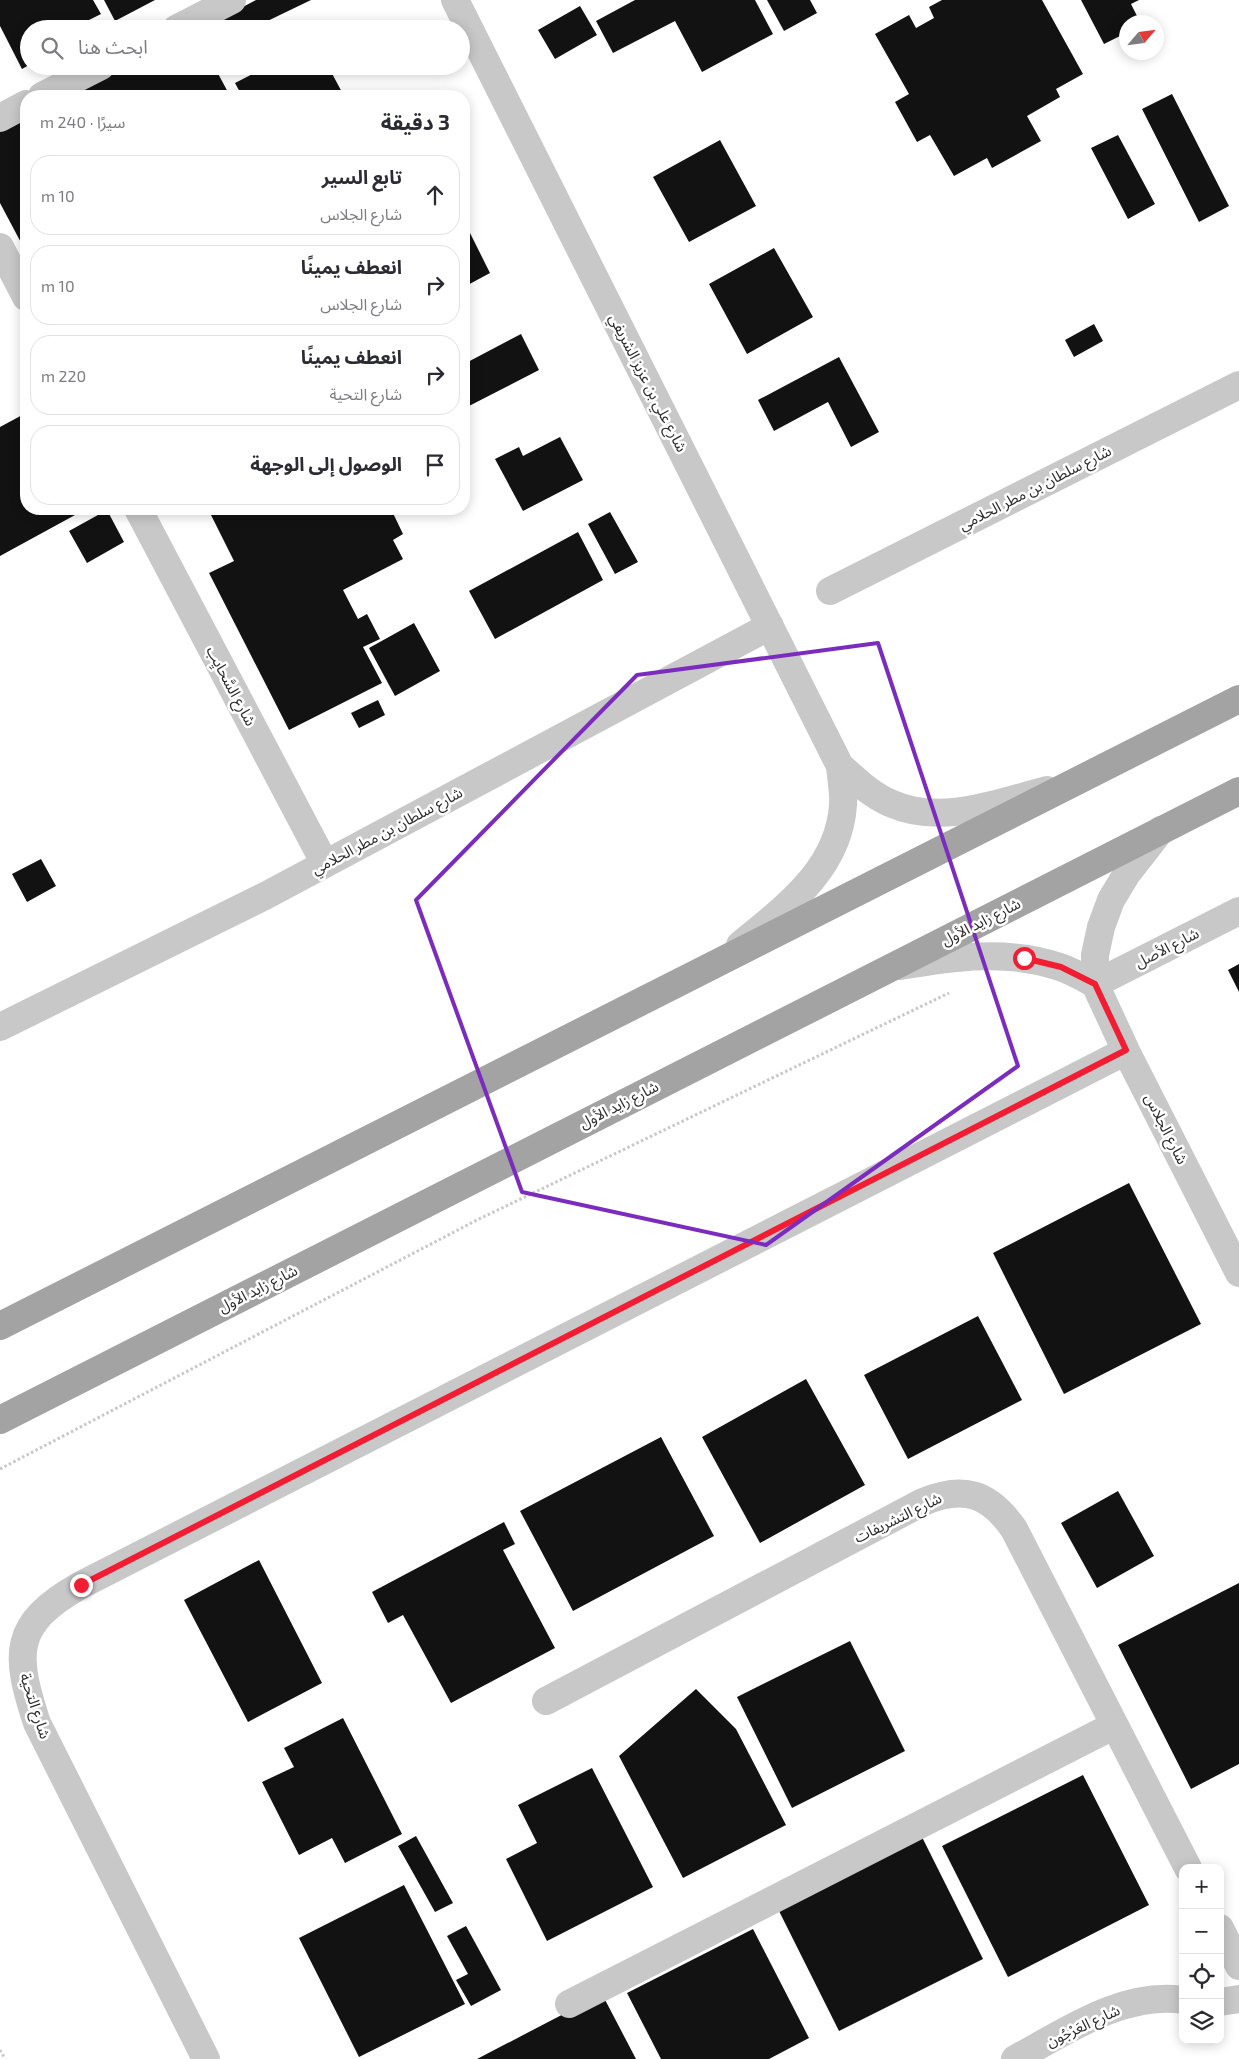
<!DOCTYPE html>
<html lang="ar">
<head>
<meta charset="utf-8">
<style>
  :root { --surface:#fff; --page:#f2f2f3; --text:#2b2b33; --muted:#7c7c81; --line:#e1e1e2 }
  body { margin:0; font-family:"Exo 2","Noto Sans Arabic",sans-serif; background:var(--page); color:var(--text); direction:rtl }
  .controls { position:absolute; right:15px; bottom:15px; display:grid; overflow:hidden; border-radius:10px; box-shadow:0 2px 12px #0003 }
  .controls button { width:45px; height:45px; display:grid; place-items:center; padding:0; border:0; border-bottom:1px solid var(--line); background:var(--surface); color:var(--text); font:25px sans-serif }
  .compass { position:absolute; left:1119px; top:15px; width:45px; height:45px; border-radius:50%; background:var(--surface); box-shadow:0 2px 12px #0003; rotate:62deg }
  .stop { position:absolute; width:15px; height:15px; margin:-11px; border:4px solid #f21d32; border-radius:50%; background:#fff }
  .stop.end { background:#f21d32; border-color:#fff; box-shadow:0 1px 5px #0008 }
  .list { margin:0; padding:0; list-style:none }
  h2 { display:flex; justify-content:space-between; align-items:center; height:65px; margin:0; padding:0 20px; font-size:21px }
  h2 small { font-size:16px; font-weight:400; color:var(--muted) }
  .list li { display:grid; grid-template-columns:32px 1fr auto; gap:15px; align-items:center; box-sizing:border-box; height:80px; margin:0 10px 10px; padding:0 10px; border:1px solid var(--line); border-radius:20px }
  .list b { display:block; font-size:19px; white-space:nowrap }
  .list p { margin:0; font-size:16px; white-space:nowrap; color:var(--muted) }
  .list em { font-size:16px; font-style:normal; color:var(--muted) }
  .icon { flex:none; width:28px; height:28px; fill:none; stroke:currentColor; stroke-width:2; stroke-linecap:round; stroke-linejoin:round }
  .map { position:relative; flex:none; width:1239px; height:2059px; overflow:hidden; direction:ltr }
  .search { position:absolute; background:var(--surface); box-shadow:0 2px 12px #0003; left:20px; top:20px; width:450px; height:55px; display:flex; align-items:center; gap:12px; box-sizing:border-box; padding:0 18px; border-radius:28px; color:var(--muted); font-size:19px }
  .panel { position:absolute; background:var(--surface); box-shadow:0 2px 12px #0003; left:20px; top:90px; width:450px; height:425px; border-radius:20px; direction:rtl }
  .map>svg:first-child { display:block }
</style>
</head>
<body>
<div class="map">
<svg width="1239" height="2059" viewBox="0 0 1239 2059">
  <rect width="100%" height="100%" fill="#fff"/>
  <path fill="#121212" d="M0,0H93L101,14L83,23L87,29H29V65L22,69L0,26Z
    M104,0H155L115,21Z
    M256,0H311L251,29H224L220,19Z
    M635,0H755L773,34L702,72L675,21L613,53L596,21Z
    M767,0H810L817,13L784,31Z
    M942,0H1042L1083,74L1056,89L1060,97L1027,116L1041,141L992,168L987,158L954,176L930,135L917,142L895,102L909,94L875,34L909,15L916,28L934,18L929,7Z
    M1081,0H1139L1131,4L1140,22H1126V33L1104,44Z
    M580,6L597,35L555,59L538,30Z
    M118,66H214L230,96H61Z
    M268,66H328L344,96H242L235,83Z
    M1172,94L1229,206L1199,222L1142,109Z
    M26,115V252L0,203V129Z
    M1118,135L1155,204L1128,219L1091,148Z
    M720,140L756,206L689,242L653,177Z
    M464,221L490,273L464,287Z
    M774,248L813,317L747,354L709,284Z
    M1094,324L1103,341L1074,357L1065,340Z
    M521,334L539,370L467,407L464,400V364Z
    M839,357L879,432L851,447L828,402L774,431L758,400Z
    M26,413V509H86L0,556V427Z
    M560,437L583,480L523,511L495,459L519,447L523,456Z
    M208,509H391L403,534L393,540L403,559L343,590L358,619L367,614L380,639L363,647L382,683L289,730L209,573L234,561Z
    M107,510L124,542L87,563L69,531Z
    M610,512L638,562L615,574L588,524Z
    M578,532L603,580L495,639L469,591Z
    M414,623L440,671L395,696L369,648Z
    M378,700L385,715L359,728L351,713Z
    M41,859L56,886L27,902L12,874Z
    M1239,964V992L1228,970Z
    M1129,1183L1201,1324L1064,1394L993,1253Z
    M978,1316L1022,1400L908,1459L864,1375Z
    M806,1379L865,1485L760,1543L702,1437Z
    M661,1437L714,1536L573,1611L520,1511Z
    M1118,1491L1154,1556L1097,1588L1061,1523Z
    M504,1522L515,1544L503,1550L555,1648L451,1703L403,1615L388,1623L372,1592Z
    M259,1560L322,1683L248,1722L184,1600Z
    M1239,1583V1764L1191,1789L1118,1645Z
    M850,1641L905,1751L792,1808L737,1697Z
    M696,1689L736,1729L786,1825L683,1878L619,1756Z
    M343,1718L402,1834L345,1863L332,1838L299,1855L262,1782L294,1767L284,1748Z
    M592,1768L653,1887L547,1941L506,1859L537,1843L518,1805Z
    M1083,1775L1149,1905L1008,1977L942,1846Z
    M416,1836L453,1903L435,1912L398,1846Z
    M922,1837L983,1959L839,2031L778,1909Z
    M404,1885L465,2004L359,2057L299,1938Z
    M466,1926L501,1990L471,2006L456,1980L468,1974L447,1936Z
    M753,1929L809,2038L769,2059H661L627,1993Z
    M602,1994L636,2059H477Z"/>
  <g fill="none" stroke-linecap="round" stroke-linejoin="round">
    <path stroke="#c8c8c8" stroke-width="3" stroke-dasharray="2.5 2.5" stroke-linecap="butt" d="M0,1469L477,1220L949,993
      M0,2050L5,2059"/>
    <path stroke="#c8c8c8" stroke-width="28" d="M455,0L840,766C841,779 844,792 843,805C839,869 786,907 740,945
      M176,29L232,0
      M42,96L101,66
      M0,118L26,104
      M0,247L26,297
      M138,509L325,864
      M830,591L1239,385
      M840,766C856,780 871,795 890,803C941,826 997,803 1047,790
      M1161,830L1126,875L1111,900L1101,927L1095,955V984L1126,1051L1239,1273
      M900,966C955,957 1007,949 1060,967C1072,971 1084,978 1095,984
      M1095,984L1239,911
      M0,1027L265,896L770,626
      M546,1701L923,1502C964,1485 989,1493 1014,1529L1188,1868
      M1220,1928L1239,1966
      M1220,2002L1239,1999
      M569,2004L1113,1726
      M206,2059L37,1723C14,1653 12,1624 81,1585L1126,1051
      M1015,2059C1065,2032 1123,1991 1183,2000"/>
    <path stroke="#a3a3a3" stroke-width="28" d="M0,1326L1239,699
      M0,1420L1239,791"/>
  </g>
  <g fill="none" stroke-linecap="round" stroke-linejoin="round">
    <path stroke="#f21d32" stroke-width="6" d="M81,1585L1126,1050L1095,984L1061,967L1024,958"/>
  </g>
  <path fill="none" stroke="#7b2cbf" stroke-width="4" stroke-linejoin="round" d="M878,643L1018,1066L766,1245L522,1192L416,900L637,675Z"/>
  <g text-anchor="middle" stroke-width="5" stroke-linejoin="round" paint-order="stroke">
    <g font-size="15" fill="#2b2b2b" stroke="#fff">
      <text transform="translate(648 383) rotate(63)" y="5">شارع علي بن عزيز الشريفي</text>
      <text transform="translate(1035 488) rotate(-27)" y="5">شارع سلطان بن مطر الحلامي</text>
      <text transform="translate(231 686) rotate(62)" y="5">شارع السَّحايِب</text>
      <text transform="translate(387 831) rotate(-28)" y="5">شارع سلطان بن مطر الحلامي</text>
      <text transform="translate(981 922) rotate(-27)" y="5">شارع زايد الأول</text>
      <text transform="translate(1167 948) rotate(-27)" y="5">شارع الأصل</text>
      <text transform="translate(619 1105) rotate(-27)" y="5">شارع زايد الأول</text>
      <text transform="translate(1166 1129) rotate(63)" y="5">شارع الجلاس</text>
      <text transform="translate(258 1289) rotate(-27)" y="5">شارع زايد الأول</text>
      <text transform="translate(898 1518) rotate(-26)" y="5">شارع التشريفات</text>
      <text transform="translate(35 1706) rotate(72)" y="5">شارع التحية</text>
      <text transform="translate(1083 2026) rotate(-25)" y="5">شارع العَرْجُون</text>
    </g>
  </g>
</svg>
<div class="controls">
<button>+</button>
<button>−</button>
<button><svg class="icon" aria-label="locate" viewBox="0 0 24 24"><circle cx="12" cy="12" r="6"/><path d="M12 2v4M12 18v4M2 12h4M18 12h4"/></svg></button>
<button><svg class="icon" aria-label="layers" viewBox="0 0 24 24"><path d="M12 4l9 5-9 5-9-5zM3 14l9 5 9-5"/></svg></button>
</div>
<svg class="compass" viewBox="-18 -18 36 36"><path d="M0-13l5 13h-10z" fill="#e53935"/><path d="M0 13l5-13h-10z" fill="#7c7c81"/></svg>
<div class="stop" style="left:1024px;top:958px"></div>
<div class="stop end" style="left:81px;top:1585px"></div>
<div class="search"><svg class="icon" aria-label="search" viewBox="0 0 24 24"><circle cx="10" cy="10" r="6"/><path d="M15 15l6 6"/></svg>ابحث هنا</div>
<section class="panel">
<h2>3 دقيقة<small>سيرًا · 240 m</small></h2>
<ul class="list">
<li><svg class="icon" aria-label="ahead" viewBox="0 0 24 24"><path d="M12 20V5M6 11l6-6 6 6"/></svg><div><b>تابع السير</b><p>شارع الجلاس</p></div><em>10 m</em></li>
<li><svg class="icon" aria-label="right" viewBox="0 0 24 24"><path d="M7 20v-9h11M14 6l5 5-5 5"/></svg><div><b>انعطف يمينًا</b><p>شارع الجلاس</p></div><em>10 m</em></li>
<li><svg class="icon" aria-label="right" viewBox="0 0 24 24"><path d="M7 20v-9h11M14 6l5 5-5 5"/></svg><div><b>انعطف يمينًا</b><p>شارع التحية</p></div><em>220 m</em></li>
<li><svg class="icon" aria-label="arrive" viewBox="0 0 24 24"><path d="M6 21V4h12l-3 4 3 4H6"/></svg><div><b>الوصول إلى الوجهة</b></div></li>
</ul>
</section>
</div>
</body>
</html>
